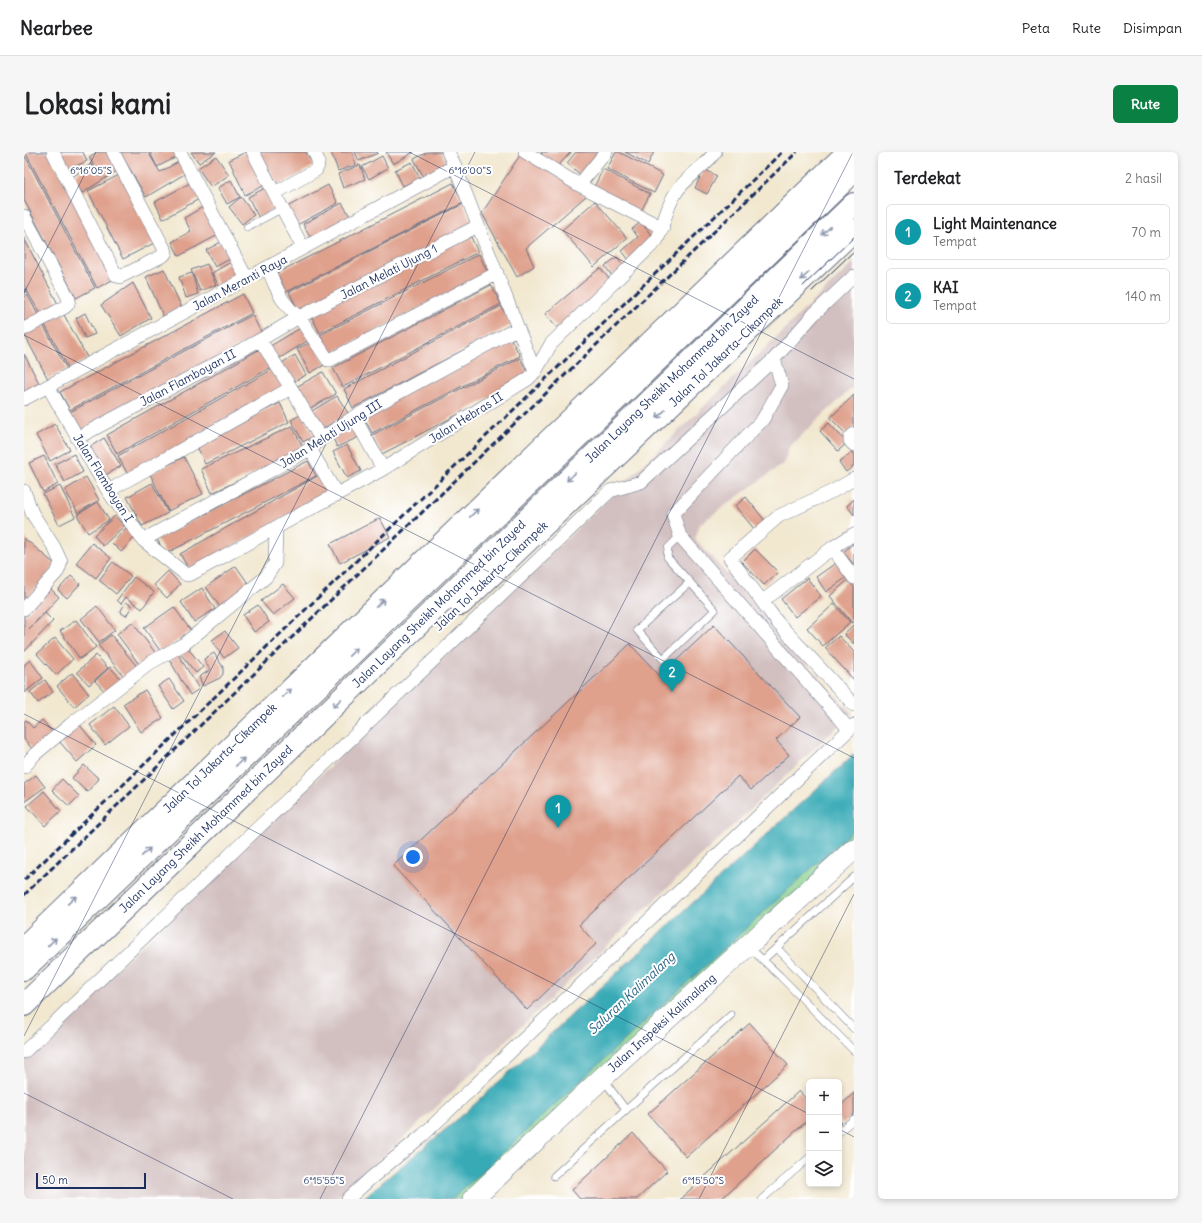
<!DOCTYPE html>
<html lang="id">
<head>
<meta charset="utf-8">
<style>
  :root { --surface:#fff; --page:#f6f6f6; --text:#202124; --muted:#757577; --line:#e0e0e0; --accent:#0b8043 }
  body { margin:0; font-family:Delius,sans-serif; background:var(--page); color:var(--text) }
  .controls { position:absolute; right:12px; bottom:12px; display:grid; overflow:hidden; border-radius:6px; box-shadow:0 2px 6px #0003 }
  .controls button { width:36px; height:36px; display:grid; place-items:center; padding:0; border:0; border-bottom:1px solid var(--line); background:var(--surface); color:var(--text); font:20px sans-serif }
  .scale { position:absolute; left:12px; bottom:10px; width:110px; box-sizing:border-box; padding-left:4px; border:2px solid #1b2f5e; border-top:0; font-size:11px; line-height:14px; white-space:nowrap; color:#1b2f5e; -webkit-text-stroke:3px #fff; paint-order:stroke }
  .you { position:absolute; left:389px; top:705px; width:14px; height:14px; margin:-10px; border:3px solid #fff; border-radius:50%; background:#1a73e8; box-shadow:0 0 0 6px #1a73e833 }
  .badge { display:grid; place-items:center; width:26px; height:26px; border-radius:50%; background:var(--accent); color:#fff; font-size:13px; font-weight:700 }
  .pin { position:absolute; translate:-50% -33px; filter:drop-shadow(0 1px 2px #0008) }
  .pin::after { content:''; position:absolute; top:21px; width:14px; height:12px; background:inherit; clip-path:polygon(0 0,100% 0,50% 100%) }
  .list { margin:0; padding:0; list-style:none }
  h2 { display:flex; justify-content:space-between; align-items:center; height:52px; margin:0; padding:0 16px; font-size:17px }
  h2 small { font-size:13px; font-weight:400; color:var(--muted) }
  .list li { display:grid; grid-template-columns:26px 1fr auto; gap:12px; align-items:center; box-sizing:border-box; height:56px; margin:0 8px 8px; padding:0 8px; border:1px solid var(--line); border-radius:6px }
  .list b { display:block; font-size:15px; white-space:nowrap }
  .list p { margin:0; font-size:13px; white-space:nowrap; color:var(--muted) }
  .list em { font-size:13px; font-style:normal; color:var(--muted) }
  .icon { flex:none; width:22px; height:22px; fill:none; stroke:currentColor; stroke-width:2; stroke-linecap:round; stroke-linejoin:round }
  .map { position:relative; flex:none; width:830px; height:1047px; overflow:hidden; border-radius:6px }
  header { display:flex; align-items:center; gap:24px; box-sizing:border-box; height:56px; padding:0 20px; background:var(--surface); border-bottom:1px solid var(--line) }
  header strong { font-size:19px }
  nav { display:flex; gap:22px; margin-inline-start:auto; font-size:14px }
  .intro { display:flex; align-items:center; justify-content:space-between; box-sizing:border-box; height:96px; padding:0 24px }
  h1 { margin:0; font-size:28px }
  .button { padding:10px 18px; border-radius:6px; background:var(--accent); color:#fff; font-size:14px; font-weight:700 }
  main { display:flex; gap:24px; padding:0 24px }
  aside { flex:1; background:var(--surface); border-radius:6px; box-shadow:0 2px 6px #0003 }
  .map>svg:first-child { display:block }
</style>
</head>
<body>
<header>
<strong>Nearbee</strong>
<nav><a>Peta</a><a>Rute</a><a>Disimpan</a></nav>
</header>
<div class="intro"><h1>Lokasi kami</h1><a class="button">Rute</a></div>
<main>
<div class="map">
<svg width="830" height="1047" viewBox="0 0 830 1047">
  <rect width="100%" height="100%" fill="#fff"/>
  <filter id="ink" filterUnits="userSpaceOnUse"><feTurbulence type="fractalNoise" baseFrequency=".025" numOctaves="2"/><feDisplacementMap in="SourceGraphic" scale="8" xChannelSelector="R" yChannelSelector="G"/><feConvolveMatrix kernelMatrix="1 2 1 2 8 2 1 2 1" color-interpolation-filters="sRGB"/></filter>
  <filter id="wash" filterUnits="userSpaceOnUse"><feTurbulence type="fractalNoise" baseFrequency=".012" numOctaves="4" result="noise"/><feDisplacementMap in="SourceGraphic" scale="16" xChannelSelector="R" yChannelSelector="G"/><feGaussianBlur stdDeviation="0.9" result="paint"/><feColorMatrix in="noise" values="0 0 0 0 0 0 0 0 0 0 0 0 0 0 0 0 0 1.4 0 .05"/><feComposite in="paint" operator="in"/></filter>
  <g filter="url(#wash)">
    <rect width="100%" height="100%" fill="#f2e8d0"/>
    <path fill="#d2bfc0" d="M830,110V234L765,295L760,311L676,372L671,387L828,561L389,977L311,1047H0V904L189,727Z"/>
    <path fill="#86cf8a" stroke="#507f74" d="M830,677V697L449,1047H428Z"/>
    <path fill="#39aab6" stroke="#2a6c8a" d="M830,602V677L428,1047H338L441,961Z"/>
    <g id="blocks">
      <path fill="#dfa08c" d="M1,0H25L92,126L73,136Z
        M35,0H59L63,9L43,18Z
        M73,0H87L96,17L58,41L48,25L67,12L76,25L65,5Z
        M96,0H124L136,20L158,8L164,20L122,45Z
        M126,0H153L155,4L133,15Z
        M167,0H192L175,11Z
        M222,0H225L241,33L221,43L205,8Z
        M236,0H282L290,14L254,34Z
        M307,0H328L332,13L314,19Z
        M331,0H353L354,1L335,9Z
        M362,0H390L369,12Z
        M404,0H417L424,14L400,26L390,7Z
        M498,0L562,44L502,96L510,114L493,125L458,61Z
        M518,0H547L532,16L517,1Z
        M552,0H578L558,24L543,11Z
        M592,0H595L639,23L630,41L583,17Z
        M601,0H630L624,12Z
        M0,2L71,136L52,146L0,48Z
        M192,4L205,23L187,35L174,16Z
        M358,4L364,16L345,27L338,15Z
        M388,10L396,26L379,34L371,18Z
        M336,13L341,27L319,36L314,22Z
        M579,17L626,42L616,61L569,37Z
        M680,17L693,24L683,42L671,36Z
        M97,22L132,90L99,107L64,39Z
        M207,28L216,45L203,52L194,36Z
        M168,30L177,46L139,67L131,50Z
        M429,31L439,51L262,140L253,121Z
        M304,33L314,51L271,74L261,56Z
        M241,36L252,57L235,66L224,45Z
        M217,45L230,63L218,72L205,55Z
        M571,49L603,86L570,115L538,78Z
        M318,51L327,66L288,88L279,72Z
        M439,52L449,72L275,160L265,140Z
        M179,55L194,83L155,104L148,90L167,79L160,66Z
        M617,70L631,88L606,109L598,99L614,85L608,77Z
        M445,81L454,100L296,181L286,162Z
        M0,86L36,156L18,166L0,133Z
        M197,90L206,107L191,115L182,98Z
        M455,102L464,121L306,202L296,183Z
        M593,105L601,115L588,124L581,114Z
        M207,110L215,125L196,136L188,121Z
        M183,112L192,133L176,139L167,118Z
        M576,116L588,130L533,176L521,162Z
        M140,117L158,156L139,164L122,125Z
        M168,121L174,142L162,146L155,125Z
        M109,131L127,166L97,184L77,153Z
        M467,133L477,152L319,235L309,216Z
        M0,136L16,167L0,175Z
        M219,142L228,161L46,258L36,240Z
        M477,154L487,173L329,256L320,237Z
        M39,161L64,207L45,217L20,171Z
        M61,161L71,182L61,186L52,166Z
        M228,163L238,182L56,279L46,260Z
        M18,171L43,217L24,227L0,182Z
        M278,175L285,188L251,209L243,196Z
        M486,185L496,204L348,281L338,262Z
        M289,189L302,212L286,221L273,197Z
        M238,196L248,215L93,302L83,283Z
        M0,202L15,231L0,240Z
        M271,203L282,223L267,231L256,212Z
        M496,206L506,225L358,302L348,283Z
        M249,217L259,235L104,323L94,304Z
        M299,220L312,242L285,257L272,235Z
        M830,243V274L822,282L806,266Z
        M313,244L324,261L297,278L286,260Z
        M256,251L265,270L181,312L172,292Z
        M278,262L290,284L279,290L267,268Z
        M805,271L823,291L814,299L796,279Z
        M31,272L46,298L26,309L12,283Z
        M268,274L280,297L188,341L177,317Z
        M329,274L335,285L313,295L308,284Z
        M80,286L97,314L80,324L64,296Z
        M323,293L337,319L323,326L309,300Z
        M828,300L830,303V314L822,320L815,310Z
        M50,302L59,320L41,330L31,312Z
        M20,304L34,332L19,340L5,311Z
        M160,305L179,342L144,359L126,322Z
        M284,309L292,324L141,402L133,387Z
        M295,323L304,340L166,419L156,402Z
        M62,325L75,348L54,361L41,338Z
        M128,331L144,361L118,374L103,345Z
        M36,334L51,365L35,373L19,342Z
        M722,345L742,370L732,379L711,354Z
        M830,347V363L823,354Z
        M74,350L85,368L64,381L53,363Z
        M91,364L100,374L79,394L70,383Z
        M356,366L366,385L316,411L306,392Z
        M103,375L112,384L97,400L88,391Z
        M0,386L32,413L0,450Z
        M68,391L87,406L72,426L52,411Z
        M830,391V413L819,400Z
        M731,397L754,420L740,433L718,410Z
        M89,410L107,424L92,442L75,428Z
        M813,410L823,425L802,440L792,425Z
        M212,414L226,434L196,455L182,435Z
        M144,419L156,432L143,446L130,433Z
        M47,424L56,432L43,446L34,438Z
        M110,425L130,440L118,457L102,445L97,452L93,448Z
        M783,426L797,444L771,465L757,447Z
        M824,428L830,435V469L828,471L806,444Z
        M259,432L271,446L249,463L237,449Z
        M26,436L35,445L5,477L21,461L29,469L0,500V464Z
        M178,436L191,457L170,470L157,450Z
        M102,450L108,454L102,464L96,460Z
        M810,452L826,470L799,494L783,476Z
        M234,453L245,470L230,480L219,463Z
        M73,454L91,478L75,490L57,467Z
        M150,455L167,479L137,500L120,476Z
        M52,468L72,495L56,507L36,479Z
        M108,470L133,503L117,515L93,482Z
        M830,472V492L820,482Z
        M690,473L776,565L752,588L765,603L727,638L714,624L555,773L572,792L503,858L369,714L606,492L636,524Z
        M201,479L214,496L200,506L188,488Z
        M87,483L115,517L102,527L74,493Z
        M815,484L830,500V528L801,496Z
        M31,486L49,507L32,523L13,502Z
        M162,494L179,515L172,521L155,500Z
        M190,501L199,515V522L196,526L179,534L175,525L186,518L180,507Z
        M154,502L175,537L166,543L145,507Z
        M72,503L84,516L65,533L53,520Z
        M6,508L19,526L0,541V513Z
        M86,515L97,527L82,541L71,529Z
        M48,521L65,542L50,555L33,534Z
        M145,527L160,549L149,557L134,534Z
        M21,528L29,540L14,551L6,540Z
        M121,538L139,566L117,580L99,552Z
        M90,554L105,574L81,593L66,573Z
        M2,568L9,576L18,568L29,581L9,598L0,587V570Z
        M55,572L72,593L53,610L35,589Z
        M60,613L75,627L63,640L48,626Z
        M12,623L21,635L0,650V632Z
        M38,627L55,644L45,654L28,638Z
        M20,639L37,659L21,674L3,654Z
        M726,871L764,913L662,1005L624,962Z
        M775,939L785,950V967L697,1047H656Z
        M830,941V962L819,972L815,968V955Z
        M609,981L643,1019L613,1047H556L548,1038Z"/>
    </g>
  </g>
  <g filter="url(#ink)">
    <use href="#blocks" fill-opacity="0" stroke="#667086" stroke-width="1"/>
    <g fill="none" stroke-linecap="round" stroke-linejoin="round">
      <g stroke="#667086" stroke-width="8">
        <path id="service" d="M223,75L259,56
          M656,384L644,396L643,405L691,458L639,507L613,478L666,430
          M725,795L756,824L830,899
          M753,796L830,877
          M739,808L830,725
          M602,958L707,863
          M815,980L830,967
          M530,1024L602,958L579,927
          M738,1047L785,1006"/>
      </g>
      <g stroke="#667086" stroke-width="14">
        <path id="minor" d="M29,0L92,123L96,125L140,103L142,100L89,0
          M156,0L223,127
          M229,0L279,96
          M424,0L431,14L511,220
          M501,0L555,33L639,76
          M555,33L582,0
          M251,41L292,18C296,11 294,7 290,0
          M0,64L45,147L44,152L41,155L0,177
          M244,116L250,131L258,147L266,157L275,165L304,208H306L473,121
          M236,188L267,236L297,287
          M750,207L790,162L830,124
          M24,234L84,339L119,388L160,421L163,423L167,422L359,317L504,227L511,220L527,192L633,88C640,73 642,56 651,42C661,25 681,15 691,0
          M0,247L431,14
          M330,265L359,317
          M830,282L826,286V289L830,293
          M53,286L236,188L275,165L454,74
          M286,297L313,343
          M830,327L809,339L755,364L706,406L754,471L830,553
          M0,339L8,361L30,395L37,410L34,419L0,457
          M84,339L267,236
          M119,388L286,297L297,287L330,265L494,176
          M808,396L830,426
          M739,449L808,396L830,382
          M0,615L11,602L46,573L126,511L160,492L242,425L251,411L252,375
          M0,900L586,339L617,330L750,207L758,233L739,267L649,362L656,384L825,577
          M324,1047L347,1026L399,983L830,573"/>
      </g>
      <g stroke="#667086" stroke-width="22">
        <path id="primary" d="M449,1047L578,926L830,697"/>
      </g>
      <g stroke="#667086" stroke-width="24">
        <path id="motorway" d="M437,452L830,78
          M0,795L824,0
          M0,817L830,19
          M0,853L830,52"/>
      </g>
      <use href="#service" stroke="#fff" stroke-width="7"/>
      <use href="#minor" stroke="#fff" stroke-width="13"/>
      <use href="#primary" stroke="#fff" stroke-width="21"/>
      <use href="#motorway" stroke="#fff" stroke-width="22"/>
      <path stroke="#1b2f5e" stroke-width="1" d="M779,134L830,85
        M788,139L830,99"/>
      <path stroke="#1b2f5e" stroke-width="3" stroke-dasharray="6 3" stroke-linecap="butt" d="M0,728L758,0
        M0,743L773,0"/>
    </g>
    <defs><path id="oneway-shaft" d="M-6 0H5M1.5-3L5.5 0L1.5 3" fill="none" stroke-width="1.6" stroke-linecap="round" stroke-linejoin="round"/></defs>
    <g stroke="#8d97ae">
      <use href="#oneway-shaft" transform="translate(802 79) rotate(136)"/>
      <use href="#oneway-shaft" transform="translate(781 124) rotate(136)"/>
      <use href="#oneway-shaft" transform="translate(637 262) rotate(136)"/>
      <use href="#oneway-shaft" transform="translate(547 325) rotate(136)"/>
      <use href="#oneway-shaft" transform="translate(450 361) rotate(-44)"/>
      <use href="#oneway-shaft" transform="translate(356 451) rotate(-44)"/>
      <use href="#oneway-shaft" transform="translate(329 500) rotate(-44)"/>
      <use href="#oneway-shaft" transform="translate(263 541) rotate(-44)"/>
      <use href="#oneway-shaft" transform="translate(313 551) rotate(136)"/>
      <use href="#oneway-shaft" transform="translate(216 610) rotate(-44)"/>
      <use href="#oneway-shaft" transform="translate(122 700) rotate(-44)"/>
      <use href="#oneway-shaft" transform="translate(48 748) rotate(-44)"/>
      <use href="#oneway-shaft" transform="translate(28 790) rotate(-44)"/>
    </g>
  </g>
  <path fill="none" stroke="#1b2f5e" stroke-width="1" stroke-opacity="0.45" d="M385,0L830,227M0,141L72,0M0,183L830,606M0,562L785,962M0,884L451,0M0,941L209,1047M815,977L830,985M296,1047L829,0M675,1047L830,742"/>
  <g text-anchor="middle" stroke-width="4" stroke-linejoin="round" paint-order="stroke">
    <g font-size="12" fill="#1b2f5e" stroke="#fff">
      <text transform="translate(365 120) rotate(-27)" y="4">Jalan Melati Ujung 1</text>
      <text transform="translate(216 131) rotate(-28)" y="4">Jalan Meranti Raya</text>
      <text transform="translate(702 200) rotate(-44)" y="4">Jalan Tol Jakarta–Cikampek</text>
      <text transform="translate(164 226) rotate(-28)" y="4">Jalan Flamboyan II</text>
      <text transform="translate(648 227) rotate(-44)" y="4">Jalan Layang Sheikh Mohammed bin Zayed</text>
      <text transform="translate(442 266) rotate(-32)" y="4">Jalan Hebras II</text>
      <text transform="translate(307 282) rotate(-32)" y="4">Jalan Melati Ujung III</text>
      <text transform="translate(79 326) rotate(58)" y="4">Jalan Flamboyan I</text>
      <text transform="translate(467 424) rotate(-44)" y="4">Jalan Tol Jakarta–Cikampek</text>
      <text transform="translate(415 452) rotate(-44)" y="4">Jalan Layang Sheikh Mohammed bin Zayed</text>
      <text transform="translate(196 606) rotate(-44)" y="4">Jalan Tol Jakarta–Cikampek</text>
      <text transform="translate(182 677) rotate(-44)" y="4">Jalan Layang Sheikh Mohammed bin Zayed</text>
      <text transform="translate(638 871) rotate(-42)" y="4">Jalan Inspeksi Kalimalang</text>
    </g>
    <g font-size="13" font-style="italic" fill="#276081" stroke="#fff">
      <text transform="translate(607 841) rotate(-43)" y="5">Saluran Kalimalang</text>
    </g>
  </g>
  <g font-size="10" text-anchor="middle" fill="#1b2f5e" stroke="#fff" stroke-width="4" stroke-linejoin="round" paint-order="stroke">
    <text x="67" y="22">6°16'05"S</text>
    <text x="446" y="22">6°16'00"S</text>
    <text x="300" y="1032">6°15'55"S</text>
    <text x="679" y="1032">6°15'50"S</text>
  </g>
</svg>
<div class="controls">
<button>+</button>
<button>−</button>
<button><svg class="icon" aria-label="layers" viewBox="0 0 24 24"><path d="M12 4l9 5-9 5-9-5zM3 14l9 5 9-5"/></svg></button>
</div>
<div class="scale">50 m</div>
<div class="you"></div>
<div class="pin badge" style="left:534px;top:676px;background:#0f9aa8">1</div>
<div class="pin badge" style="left:648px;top:540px;background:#0f9aa8">2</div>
</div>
<aside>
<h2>Terdekat<small>2 hasil</small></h2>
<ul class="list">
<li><span class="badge" style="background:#0f9aa8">1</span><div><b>Light Maintenance</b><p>Tempat</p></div><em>70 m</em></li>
<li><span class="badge" style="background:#0f9aa8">2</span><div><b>KAI</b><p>Tempat</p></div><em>140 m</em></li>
</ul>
</aside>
</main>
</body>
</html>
